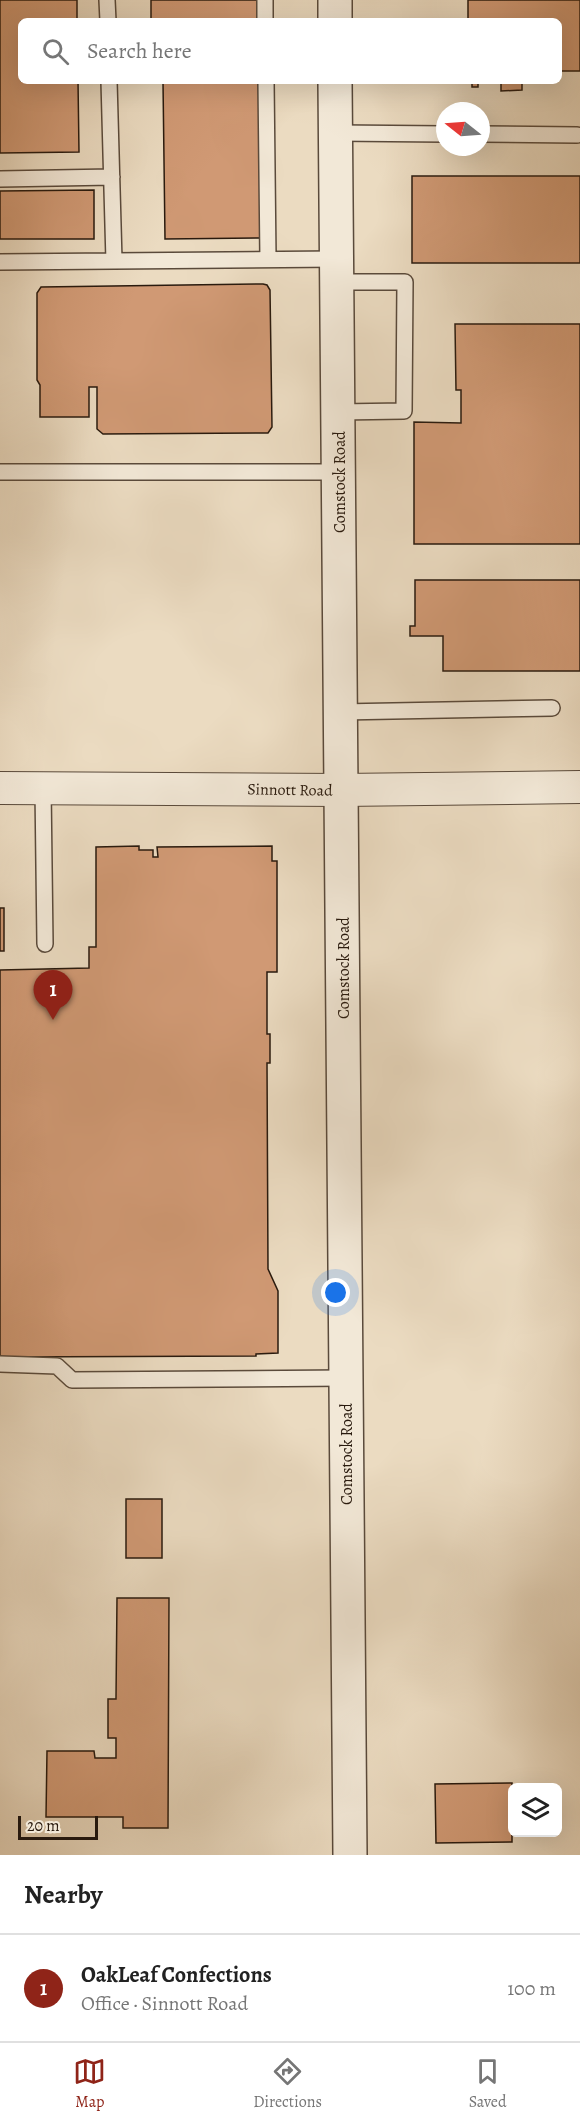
<!DOCTYPE html>
<html lang="en">
<head>
<meta charset="utf-8">
<style>
  :root { --surface:#fff; --page:#f6f6f6; --text:#222; --muted:#767676; --line:#e0e0e0; --accent:#8f2418 }
  body { margin:0; font-family:Alegreya,serif; background:var(--page); color:var(--text) }
  .controls { position:absolute; right:18px; bottom:18px; display:grid; overflow:hidden; border-radius:9px; box-shadow:0 6px 24px #0002 }
  .controls button { width:54px; height:54px; display:grid; place-items:center; padding:0; border:0; border-bottom:2px solid var(--line); background:var(--surface); color:var(--text); font:30px sans-serif }
  .compass { position:absolute; left:436px; top:102px; width:54px; height:54px; border-radius:50%; background:var(--surface); box-shadow:0 6px 24px #0002; rotate:287deg }
  .scale { position:absolute; left:18px; bottom:15px; width:80px; box-sizing:border-box; padding-left:6px; border:3px solid #291a0e; border-top:0; font-size:16px; line-height:21px; white-space:nowrap; color:#291a0e; -webkit-text-stroke:4px #f2e8d7; paint-order:stroke }
  .you { position:absolute; left:336px; top:1293px; width:21px; height:21px; margin:-15px; border:4px solid #fff; border-radius:50%; background:#1a73e8; box-shadow:0 0 0 9px #1a73e833 }
  .badge { display:grid; place-items:center; width:39px; height:39px; border-radius:50%; background:var(--accent); color:#fff; font-size:20px; font-weight:700 }
  .pin { position:absolute; translate:-50% -50px; filter:drop-shadow(0 2px 3px #0008) }
  .pin::after { content:''; position:absolute; top:32px; width:21px; height:18px; background:inherit; clip-path:polygon(0 0,100% 0,50% 100%) }
  .list { margin:0; padding:0; list-style:none }
  h2 { display:flex; justify-content:space-between; align-items:center; height:78px; margin:0; padding:0 24px; font-size:26px }
  h2 small { font-size:20px; font-weight:400; color:var(--muted) }
  .list li { display:grid; grid-template-columns:39px 1fr auto; gap:18px; align-items:center; box-sizing:border-box; height:108px; padding:0 24px; border-top:2px solid var(--line) }
  .list b { display:block; font-size:22px; white-space:nowrap }
  .list p { margin:0; font-size:20px; white-space:nowrap; color:var(--muted) }
  .list em { font-size:20px; font-style:normal; color:var(--muted) }
  .icon { flex:none; width:33px; height:33px; fill:none; stroke:currentColor; stroke-width:2; stroke-linecap:round; stroke-linejoin:round }
  .map { position:relative; flex:none; width:580px; height:1855px; overflow:hidden }
  .search { position:absolute; background:var(--surface); box-shadow:0 6px 24px #0002; left:18px; right:18px; top:18px; height:66px; display:flex; align-items:center; gap:15px; box-sizing:border-box; padding:0 21px; border-radius:9px; color:var(--muted); font-size:22px }
  .sheet { height:186px; background:var(--surface) }
  nav { display:flex; justify-content:space-around; align-items:center; box-sizing:border-box; height:84px; border-top:2px solid var(--line); background:var(--surface); font-size:16px; color:var(--muted) }
  nav a { display:grid; justify-items:center; gap:3px }
  nav .on { color:var(--accent) }
  .map>svg:first-child { display:block }
</style>
</head>
<body>
<div class="map">
<svg width="580" height="1855" viewBox="0 0 580 1855">
  <rect width="100%" height="100%" fill="#ebdbc1"/>
  <filter id="stains"><feTurbulence type="fractalNoise" baseFrequency=".00333" numOctaves="4"/><feColorMatrix values="0 0 0 0 .2 0 0 0 0 .09 0 0 0 0 .02 0 0 0 .5 -.17"/></filter>
  <radialGradient id="worn" r=".72"><stop offset=".6" stop-color="#630" stop-opacity="0"/><stop offset="1" stop-color="#630" stop-opacity=".3"/></radialGradient>
  <path fill="#d09974" stroke="#291a0e" stroke-width="1.5" d="M0,0H77V21H21V81H78L79,152L0,153Z
    M151,0H260V21H151Z
    M468,0H580V71H559V21H468Z
    M262,81L263,238L165,239L163,82Z
    M469,81H526H522V90L501,91V82H478V87H472V82Z
    M412,176H580V263H412Z
    M94,190V239H0V191Z
    M263,284L267,285L270,290L272,427L268,433L103,434L97,429V387H89V417H40V385L37,380V293L41,287Z
    M455,324H580V544H414V422L461,423V390H456Z
    M415,580H580V671H443V636H410V626H415Z
    M139,846V850H153V857H158L157,847L272,846V861H277V972H267V1034H270V1063H267L268,1269L278,1291V1353L256,1354V1356L0,1357V970L89,968V947H96V847Z
    M0,908H4V951H0Z
    M126,1499H162V1558H126Z
    M117,1598H169L168,1828H123V1817H46L47,1751H94L95,1758H116V1738H108V1699H116Z
    M512,1783V1842L436,1843L435,1784Z"/>
  <g fill="none" stroke-linecap="round" stroke-linejoin="round">
    <g stroke="#5a4a3b" stroke-width="18">
      <path id="service" d="M107,0L108,21
        M265,0V21
        M109,81L114,261
        M266,81L268,259
        M336,133L445,134
        M481,134L577,135
        M0,179L112,177
        M0,262L337,259
        M337,282H405L404,411L339,412
        M0,472H339
        M341,712L552,708
        M43,788L45,944
        M0,1364L57,1366L72,1380L346,1378"/>
    </g>
    <g stroke="#5a4a3b" stroke-width="34">
      <path id="minor" d="M0,788L341,790L580,787"/>
    </g>
    <g stroke="#5a4a3b" stroke-width="36">
      <path id="tertiary" d="M335,0V21
        M335,81L350,1855"/>
    </g>
    <use href="#service" stroke="#f2e8d7" stroke-width="15"/>
    <use href="#minor" stroke="#f2e8d7" stroke-width="32"/>
    <use href="#tertiary" stroke="#f2e8d7" stroke-width="33"/>
  </g>
  <g text-anchor="middle" stroke-width="4.5" stroke-linejoin="round" paint-order="stroke">
    <g font-size="16" fill="#291a0e" stroke="#f2e8d7">
      <text transform="translate(339 482) rotate(-90)" y="6">Comstock Road</text>
      <text transform="translate(290 789) rotate(1)" y="6">Sinnott Road</text>
      <text transform="translate(343 968) rotate(-90)" y="6">Comstock Road</text>
      <text transform="translate(346 1454) rotate(-90)" y="6">Comstock Road</text>
    </g>
  </g>
  <rect width="100%" height="100%" filter="url(#stains)"/>
  <rect width="100%" height="100%" fill="url(#worn)"/>
</svg>
<div class="controls">
<button><svg class="icon" aria-label="layers" viewBox="0 0 24 24"><path d="M12 4l9 5-9 5-9-5zM3 14l9 5 9-5"/></svg></button>
</div>
<svg class="compass" viewBox="-18 -18 36 36"><path d="M0-13l5 13h-10z" fill="#e53935"/><path d="M0 13l5-13h-10z" fill="#767676"/></svg>
<div class="scale">20 m</div>
<div class="you"></div>
<div class="pin badge" style="left:53px;top:1020px">1</div>
<div class="search"><svg class="icon" aria-label="search" viewBox="0 0 24 24"><circle cx="10" cy="10" r="6"/><path d="M15 15l6 6"/></svg>Search here</div>
</div>
<section class="sheet">
<h2>Nearby<small></small></h2>
<ul class="list">
<li><span class="badge">1</span><div><b>OakLeaf Confections</b><p>Office · Sinnott Road</p></div><em>100 m</em></li>
</ul>
</section>
<nav>
<a class="on"><svg class="icon" aria-label="map" viewBox="0 0 24 24"><path d="M3 6l6-2 6 2 6-2v14l-6 2-6-2-6 2zM9 4v14M15 6v14"/></svg>Map</a>
<a><svg class="icon" aria-label="directions" viewBox="0 0 24 24"><path d="M12 3l9 9-9 9-9-9zM9 14v-3h6M13 9l2 2-2 2"/></svg>Directions</a>
<a><svg class="icon" aria-label="saved" viewBox="0 0 24 24"><path d="M7 4h10v16l-5-4-5 4z"/></svg>Saved</a>
</nav>
</body>
</html>
